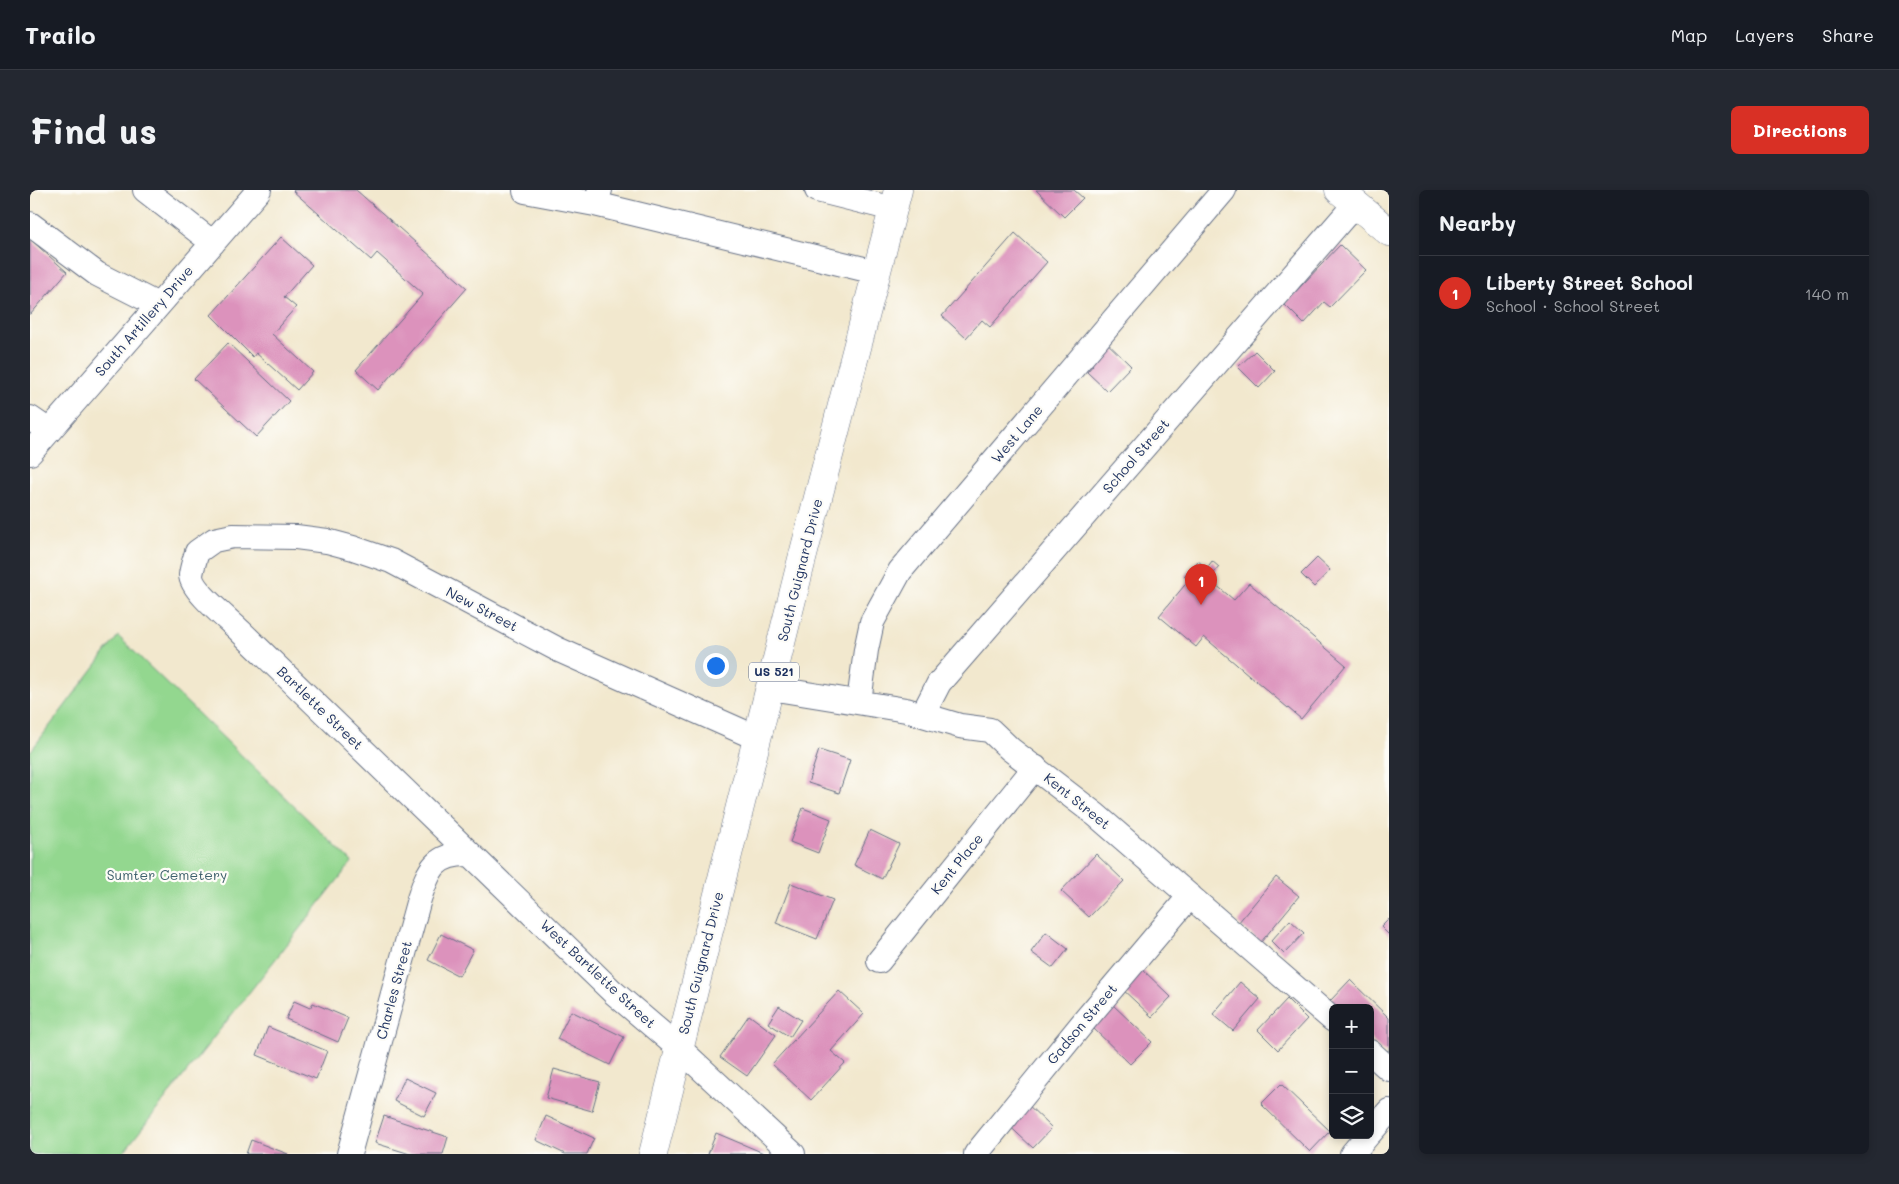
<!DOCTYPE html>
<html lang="en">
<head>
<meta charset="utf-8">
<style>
  :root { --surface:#171b24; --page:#242831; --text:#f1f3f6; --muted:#9ea1a6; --line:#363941; --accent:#d93025 }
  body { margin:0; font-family:Mali,sans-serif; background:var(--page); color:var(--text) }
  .controls { position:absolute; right:15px; bottom:15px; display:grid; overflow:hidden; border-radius:8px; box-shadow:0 2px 8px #0003 }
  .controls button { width:45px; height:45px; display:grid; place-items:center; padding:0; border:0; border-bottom:1px solid var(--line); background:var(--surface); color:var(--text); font:25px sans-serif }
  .you { position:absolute; left:685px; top:475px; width:18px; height:18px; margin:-12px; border:4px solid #fff; border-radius:50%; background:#1a73e8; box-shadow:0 0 0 8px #1a73e833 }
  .badge { display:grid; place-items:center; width:32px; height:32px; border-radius:50%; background:var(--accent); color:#fff; font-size:16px; font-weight:700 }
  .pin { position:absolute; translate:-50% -41px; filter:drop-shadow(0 1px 2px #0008) }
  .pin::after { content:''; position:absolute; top:26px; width:18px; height:15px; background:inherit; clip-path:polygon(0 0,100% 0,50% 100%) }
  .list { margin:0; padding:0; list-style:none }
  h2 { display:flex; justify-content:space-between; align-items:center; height:65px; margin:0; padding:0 20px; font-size:21px }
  h2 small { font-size:16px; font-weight:400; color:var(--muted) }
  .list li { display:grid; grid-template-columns:32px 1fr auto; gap:15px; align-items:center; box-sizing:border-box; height:75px; padding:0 20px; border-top:1px solid var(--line) }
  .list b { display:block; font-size:19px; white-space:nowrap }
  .list p { margin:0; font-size:16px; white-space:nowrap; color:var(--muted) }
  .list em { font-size:16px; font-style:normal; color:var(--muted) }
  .icon { flex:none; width:28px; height:28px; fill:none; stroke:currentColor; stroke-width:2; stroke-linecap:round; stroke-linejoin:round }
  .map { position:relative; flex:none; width:1359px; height:964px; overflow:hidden; border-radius:8px }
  header { display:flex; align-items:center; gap:30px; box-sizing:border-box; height:70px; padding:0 25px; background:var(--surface); border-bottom:1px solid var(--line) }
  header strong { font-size:24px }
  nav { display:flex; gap:28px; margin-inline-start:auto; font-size:18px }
  .intro { display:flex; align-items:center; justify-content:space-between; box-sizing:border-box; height:120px; padding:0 30px }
  h1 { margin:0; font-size:35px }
  .button { padding:12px 22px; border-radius:8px; background:var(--accent); color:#fff; font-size:18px; font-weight:700 }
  main { display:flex; gap:30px; padding:0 30px }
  aside { flex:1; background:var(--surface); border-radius:8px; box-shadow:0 2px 8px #0003 }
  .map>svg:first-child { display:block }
</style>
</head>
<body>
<header>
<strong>Trailo</strong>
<nav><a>Map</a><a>Layers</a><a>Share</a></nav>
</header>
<div class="intro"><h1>Find us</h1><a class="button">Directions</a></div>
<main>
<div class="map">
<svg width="1359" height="964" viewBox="0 0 1359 964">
  <rect width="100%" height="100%" fill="#fdfcf7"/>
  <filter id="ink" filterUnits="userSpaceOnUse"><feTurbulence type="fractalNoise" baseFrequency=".02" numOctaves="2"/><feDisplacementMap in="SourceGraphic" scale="10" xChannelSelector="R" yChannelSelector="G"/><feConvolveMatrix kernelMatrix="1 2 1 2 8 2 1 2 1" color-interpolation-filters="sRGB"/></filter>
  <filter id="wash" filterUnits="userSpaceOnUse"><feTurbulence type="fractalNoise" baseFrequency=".0096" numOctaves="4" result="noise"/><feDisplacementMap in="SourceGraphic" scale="20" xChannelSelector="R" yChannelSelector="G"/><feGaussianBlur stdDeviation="1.12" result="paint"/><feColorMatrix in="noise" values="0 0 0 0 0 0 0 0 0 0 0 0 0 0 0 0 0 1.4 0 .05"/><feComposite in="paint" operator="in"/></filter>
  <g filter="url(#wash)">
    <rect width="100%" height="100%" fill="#f2e8ce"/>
    <path fill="#93d78f" stroke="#578376" d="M88,446L322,672L92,964H0V562Z"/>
    <g id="blocks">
      <path fill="#dc92bc" d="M264,0H326L437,98L348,200L326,180L393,104L347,63L341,70L263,1Z
        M1006,0H1044L1053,8L1034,27Z
        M985,43L1017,72L960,137L952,130L936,148L912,126Z
        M251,47L282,75L254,107L266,117L242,144L283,182L267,200L226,163L223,167L181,125Z
        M0,49L37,82L0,125Z
        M1310,55L1336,80L1300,117L1294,112L1274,134L1254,114Z
        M1067,143L1101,176L1077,201L1057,182L1063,175L1049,162Z
        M198,153L259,211L226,247L164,189Z
        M1225,161L1245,181L1229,198L1208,177Z
        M1287,368L1300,380L1284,397L1271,384Z
        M1168,371L1177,378L1182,371L1189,377L1179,389L1204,410L1219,393L1316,475L1271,529L1174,447L1166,457L1129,426L1159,390L1154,386Z
        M789,560L820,570L809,603L778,593Z
        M773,618L801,629L788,663L760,652Z
        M840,640L869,654L852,689L824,675Z
        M1066,664L1094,691L1059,727L1031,701Z
        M1246,687L1269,706L1231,752L1208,733Z
        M761,693L803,710L787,749L746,733Z
        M1359,729V745L1351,737Z
        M1260,730L1274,743L1254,764L1241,751Z
        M1016,742L1038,759L1023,778L1001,762Z
        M411,744L443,760L429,786L398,770Z
        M1110,777L1141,807L1122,827L1091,798Z
        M1320,790L1359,828V860L1355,863L1340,849V818H1307L1300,811Z
        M1210,792L1230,809L1203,841L1183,824Z
        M809,801L834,824L801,861L815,873L781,910L742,874Z
        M1257,809L1277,829L1248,860L1228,840Z
        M264,811L280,818L283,813L318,828L308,852L256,829Z
        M1082,814L1122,852L1100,874L1061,836Z
        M749,816L771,830L760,847L738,833Z
        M541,821L594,847L580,875L527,849Z
        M719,825L746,845L717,886L690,867Z
        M238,837L297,861L286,889L227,865Z
        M524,879L570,892L562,921L516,908Z
        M375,888L406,903L394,926L364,911Z
        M1251,894L1300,941L1280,962L1231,914Z
        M992,909L1022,938L1003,958L973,930Z
        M354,926L418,947L413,964H380L345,953Z
        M516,926L564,948L557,964H535L506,950Z
        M686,943L736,964H678Z
        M221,950L258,964H216Z"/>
    </g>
  </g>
  <g filter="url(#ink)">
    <use href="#blocks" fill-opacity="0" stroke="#667085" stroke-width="1"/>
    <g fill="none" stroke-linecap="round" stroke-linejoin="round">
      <g stroke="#667085" stroke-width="26">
        <path id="minor" d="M115,0L183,53
          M570,0L565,14L846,82
          M787,0L863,19
          M495,1L565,14
          M0,34L67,84L128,115
          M0,228L19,241
          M0,263L229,0
          M740,498L876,520L930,536L960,540L980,559L1066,625L1303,830
          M829,512L836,460L842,432L870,381L1194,0
          M893,524L909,493L1326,13
          M727,548L529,460L361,371L323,358L297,351L266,347L203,346L184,350L167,362C165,369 162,377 161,385C161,400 199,430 210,441L583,802L650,859L763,964
          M849,771L1005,577
          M1340,862L1359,879
          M1340,943L1359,921
          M319,964L389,709C399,679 405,663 440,664
          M946,964L1056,829L1160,706
          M1322,964L1338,945"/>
      </g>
      <g stroke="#667085" stroke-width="29">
        <path id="major" d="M1309,0L1359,42"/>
      </g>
      <g stroke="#667085" stroke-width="29">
        <path id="highway" d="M623,964L771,373L868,0"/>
      </g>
      <use href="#minor" stroke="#fff" stroke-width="24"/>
      <use href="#major" stroke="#fff" stroke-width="28"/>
      <use href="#highway" stroke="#fff" stroke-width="28"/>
    </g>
  </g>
  <g text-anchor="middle" stroke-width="4.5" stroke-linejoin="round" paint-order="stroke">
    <rect fill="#fdfcf7" stroke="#5f6c8c" stroke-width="1" x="719" y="472.5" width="50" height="19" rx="4"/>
    <g font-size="12" font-weight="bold" fill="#1b2f5e">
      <text x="744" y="486">US 521</text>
    </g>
    <g font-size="14" fill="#1b2f5e" stroke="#fdfcf7">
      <text transform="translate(114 131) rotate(-49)" y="5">South Artillery Drive</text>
      <text transform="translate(987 244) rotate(-50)" y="5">West Lane</text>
      <text transform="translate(1106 266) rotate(-49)" y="5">School Street</text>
      <text transform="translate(770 380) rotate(-76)" y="5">South Guignard Drive</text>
      <text transform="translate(452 419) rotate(28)" y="5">New Street</text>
      <text transform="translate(290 518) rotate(44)" y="5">Bartlette Street</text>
      <text transform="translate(1047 611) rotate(39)" y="5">Kent Street</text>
      <text transform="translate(927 674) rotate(-51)" y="5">Kent Place</text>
      <text transform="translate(671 773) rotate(-76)" y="5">South Guignard Drive</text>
      <text transform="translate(568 784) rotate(43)" y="5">West Bartlette Street</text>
      <text transform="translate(364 800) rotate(-75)" y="5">Charles Street</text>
      <text transform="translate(1052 834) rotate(-50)" y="5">Gadson Street</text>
    </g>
    <g font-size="14" fill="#3f616d" stroke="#fdfcf7">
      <text x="137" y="690">Sumter Cemetery</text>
    </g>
  </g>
</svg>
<div class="controls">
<button>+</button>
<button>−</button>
<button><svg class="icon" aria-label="layers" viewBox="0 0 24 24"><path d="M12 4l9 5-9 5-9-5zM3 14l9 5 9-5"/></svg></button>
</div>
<div class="you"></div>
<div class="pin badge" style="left:1171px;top:415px">1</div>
</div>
<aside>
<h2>Nearby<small></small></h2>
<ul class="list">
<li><span class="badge">1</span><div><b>Liberty Street School</b><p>School · School Street</p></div><em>140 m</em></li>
</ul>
</aside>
</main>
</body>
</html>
